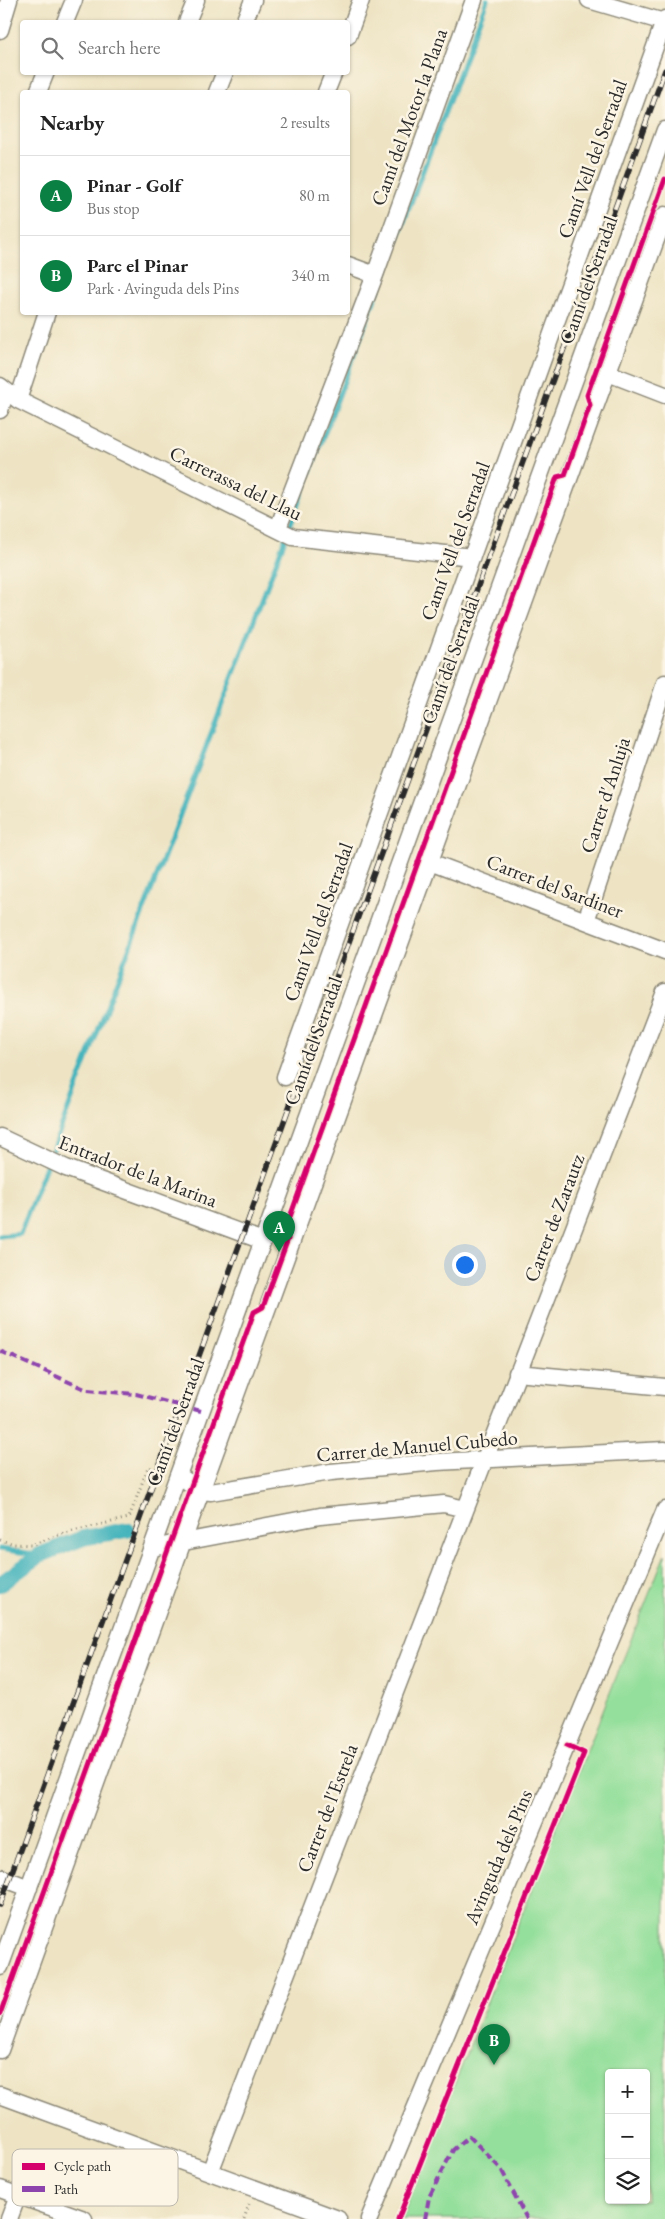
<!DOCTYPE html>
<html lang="en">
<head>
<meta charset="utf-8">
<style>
  :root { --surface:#fff; --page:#f6f6f6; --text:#222; --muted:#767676; --line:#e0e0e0; --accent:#0b8043 }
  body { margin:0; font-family:"EB Garamond",serif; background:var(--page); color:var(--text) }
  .controls { position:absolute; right:15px; bottom:15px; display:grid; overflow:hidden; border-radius:5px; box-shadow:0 1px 4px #0004 }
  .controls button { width:45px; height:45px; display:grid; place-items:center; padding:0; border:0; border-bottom:1px solid var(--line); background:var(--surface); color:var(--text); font:25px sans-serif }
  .you { position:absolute; left:464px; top:1264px; width:18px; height:18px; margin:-12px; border:4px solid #fff; border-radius:50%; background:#1a73e8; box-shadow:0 0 0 8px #1a73e833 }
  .badge { display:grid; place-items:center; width:32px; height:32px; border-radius:50%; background:var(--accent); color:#fff; font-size:16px; font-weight:700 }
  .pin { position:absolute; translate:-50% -41px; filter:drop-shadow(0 1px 2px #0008) }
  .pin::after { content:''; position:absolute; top:26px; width:18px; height:15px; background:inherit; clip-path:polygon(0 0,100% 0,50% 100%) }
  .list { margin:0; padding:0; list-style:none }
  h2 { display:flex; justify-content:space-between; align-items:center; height:65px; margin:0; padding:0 20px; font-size:21px }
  h2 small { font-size:16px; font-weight:400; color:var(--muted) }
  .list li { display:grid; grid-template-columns:32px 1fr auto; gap:15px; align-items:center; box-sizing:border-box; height:80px; padding:0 20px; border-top:1px solid var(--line) }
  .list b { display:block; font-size:19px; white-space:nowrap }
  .list p { margin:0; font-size:16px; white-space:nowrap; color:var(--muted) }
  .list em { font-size:16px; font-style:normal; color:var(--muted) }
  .icon { flex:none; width:28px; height:28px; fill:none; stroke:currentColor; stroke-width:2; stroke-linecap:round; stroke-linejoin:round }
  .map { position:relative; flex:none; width:665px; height:2219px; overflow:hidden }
  .search { position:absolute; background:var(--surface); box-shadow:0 1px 4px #0004; left:20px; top:20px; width:330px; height:55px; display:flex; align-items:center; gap:12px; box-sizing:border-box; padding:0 18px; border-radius:5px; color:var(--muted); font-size:19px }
  .panel { position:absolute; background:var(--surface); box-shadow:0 1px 4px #0004; left:20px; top:90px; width:330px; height:225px; border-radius:5px }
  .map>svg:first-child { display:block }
</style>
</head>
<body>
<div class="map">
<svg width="665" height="2219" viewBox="0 0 665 2219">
  <rect width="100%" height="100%" fill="#fcf5e5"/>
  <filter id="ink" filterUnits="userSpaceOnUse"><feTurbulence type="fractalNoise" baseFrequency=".02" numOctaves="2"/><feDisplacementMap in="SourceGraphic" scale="10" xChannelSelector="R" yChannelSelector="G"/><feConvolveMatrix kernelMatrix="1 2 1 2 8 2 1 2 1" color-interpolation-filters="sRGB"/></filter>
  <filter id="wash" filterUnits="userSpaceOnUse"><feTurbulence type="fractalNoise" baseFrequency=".0096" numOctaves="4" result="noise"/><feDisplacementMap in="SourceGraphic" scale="20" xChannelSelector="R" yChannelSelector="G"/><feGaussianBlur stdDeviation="1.12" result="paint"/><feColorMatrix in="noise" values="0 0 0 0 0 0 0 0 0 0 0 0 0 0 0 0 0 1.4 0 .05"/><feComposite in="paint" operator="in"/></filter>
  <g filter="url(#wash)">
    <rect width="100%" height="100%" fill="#eee4c4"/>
    <path fill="#94df9b" stroke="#608563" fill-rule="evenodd" d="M665,1554V2219H401ZM609,2073H646V2200H609Z"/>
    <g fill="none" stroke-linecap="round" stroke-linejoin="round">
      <path stroke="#43b3bc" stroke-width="5" d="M288,531L487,0
        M51,1154L285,539
        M0,1236L20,1234L46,1166
        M0,1549L40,1555"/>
      <path stroke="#43b3bc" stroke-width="16" d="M0,1584L40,1555L83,1538L127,1530"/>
    </g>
  </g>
  <g filter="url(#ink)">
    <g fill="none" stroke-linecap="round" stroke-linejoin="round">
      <g stroke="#8c8878" stroke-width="19">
        <path id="minor" d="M589,0L664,22
          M65,22L74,0
          M187,22L196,0
          M244,22L253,0
          M0,30L9,0
          M348,36L361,0
          M38,92L46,72
          M217,92L225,72
          M326,92L334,72
          M348,265L375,275
          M608,373L665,395
          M0,386L18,400L293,537L472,557
          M18,400L47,312
          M0,410L6,391
          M278,528L375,275L474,0
          M430,862L665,951
          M586,921L665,683
          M285,1077L665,19
          M0,1137L66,1168L263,1241
          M517,1373L665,1387
          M178,1475L201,1491L211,1492L331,1472L437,1462L665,1450
          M152,1548L320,1516L444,1504L465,1509
          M0,1877L29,1888
          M0,1967L665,130
          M0,2050L201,1491L665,215
          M0,2095L338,2219
          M210,2172L665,992
          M0,2189L84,2219
          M9,2219L18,2195
          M369,2219L665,1510"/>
      </g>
      <path stroke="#8c8878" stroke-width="3" stroke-dasharray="1 4" stroke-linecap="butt" d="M0,1540L14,1544L31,1545L64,1533L129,1518L148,1467L163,1471
        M244,2219L249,2204"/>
      <use href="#minor" stroke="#fff" stroke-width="16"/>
      <g stroke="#2b2b2b" stroke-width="5.5">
        <path id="rail" d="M0,1905L665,70"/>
      </g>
      <use href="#rail" stroke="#fcf5e5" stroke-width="4" stroke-dasharray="11" stroke-linecap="butt"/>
      <path stroke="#8e44ad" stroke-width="4" stroke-dasharray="8 4" stroke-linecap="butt" d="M0,1351L87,1390L136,1394L201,1411
        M425,2219L429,2197L453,2150L469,2136L501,2169L527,2219"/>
      <g stroke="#fcf5e5" stroke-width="8">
        <path id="cycleway" d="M0,2014L254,1312L263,1307L288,1239L286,1228L557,477L565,475L590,405L587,395L665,179
          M398,2219L584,1753L567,1745"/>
      </g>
      <use href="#cycleway" stroke="#d6006c" stroke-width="5"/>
    </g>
  </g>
  <g text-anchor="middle" stroke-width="5" stroke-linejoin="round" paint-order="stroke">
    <g font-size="20" fill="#2b2b2b" stroke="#fcf5e5">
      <text transform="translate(409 117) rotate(-70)" y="7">Camí del Motor la Plana</text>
      <text transform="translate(592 159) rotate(-70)" y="7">Camí Vell del Serradal</text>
      <text transform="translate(588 280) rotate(-70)" y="7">Camí del Serradal</text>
      <text transform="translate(236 483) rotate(26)" y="7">Carrerassa del Llau</text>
      <text transform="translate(455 541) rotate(-70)" y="7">Camí Vell del Serradal</text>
      <text transform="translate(450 660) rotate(-70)" y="7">Camí del Serradal</text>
      <text transform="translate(605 795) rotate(-72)" y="7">Carrer d'Anluja</text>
      <text transform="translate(555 886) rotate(21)" y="7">Carrer del Sardiner</text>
      <text transform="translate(318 922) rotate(-70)" y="7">Camí Vell del Serradal</text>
      <text transform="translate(313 1041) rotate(-70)" y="7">Camí del Serradal</text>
      <text transform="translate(138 1171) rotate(21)" y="7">Entrador de la Marina</text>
      <text transform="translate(554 1218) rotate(-69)" y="7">Carrer de Zarautz</text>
      <text transform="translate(175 1422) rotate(-70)" y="7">Camí del Serradal</text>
      <text transform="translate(417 1446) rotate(-5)" y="7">Carrer de Manuel Cubedo</text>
      <text transform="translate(327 1808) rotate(-69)" y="7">Carrer de l'Estrela</text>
      <text transform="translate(498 1857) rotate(-67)" y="7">Avinguda dels Pins</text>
    </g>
  </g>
  <rect x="12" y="2149" width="166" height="57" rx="8" fill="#fcf5e5" stroke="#bdb8ad" stroke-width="1"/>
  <rect x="22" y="2163" width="23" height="7" fill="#d6006c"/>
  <rect x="22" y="2186" width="23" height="6" fill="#8e44ad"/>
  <g font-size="14" fill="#2b2b2b">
    <text x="54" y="2171">Cycle path</text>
    <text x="54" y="2194">Path</text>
  </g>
</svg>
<div class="controls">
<button>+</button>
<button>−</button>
<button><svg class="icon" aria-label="layers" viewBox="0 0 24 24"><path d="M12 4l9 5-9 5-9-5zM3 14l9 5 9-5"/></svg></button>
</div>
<div class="you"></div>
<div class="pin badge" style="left:279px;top:1252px">A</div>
<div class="pin badge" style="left:494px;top:2065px">B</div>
<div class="search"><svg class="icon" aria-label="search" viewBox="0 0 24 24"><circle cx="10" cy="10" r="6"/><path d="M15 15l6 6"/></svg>Search here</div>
<section class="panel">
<h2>Nearby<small>2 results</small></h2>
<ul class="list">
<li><span class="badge">A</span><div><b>Pinar - Golf</b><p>Bus stop</p></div><em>80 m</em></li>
<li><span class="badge">B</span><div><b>Parc el Pinar</b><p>Park · Avinguda dels Pins</p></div><em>340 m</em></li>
</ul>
</section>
</div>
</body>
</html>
